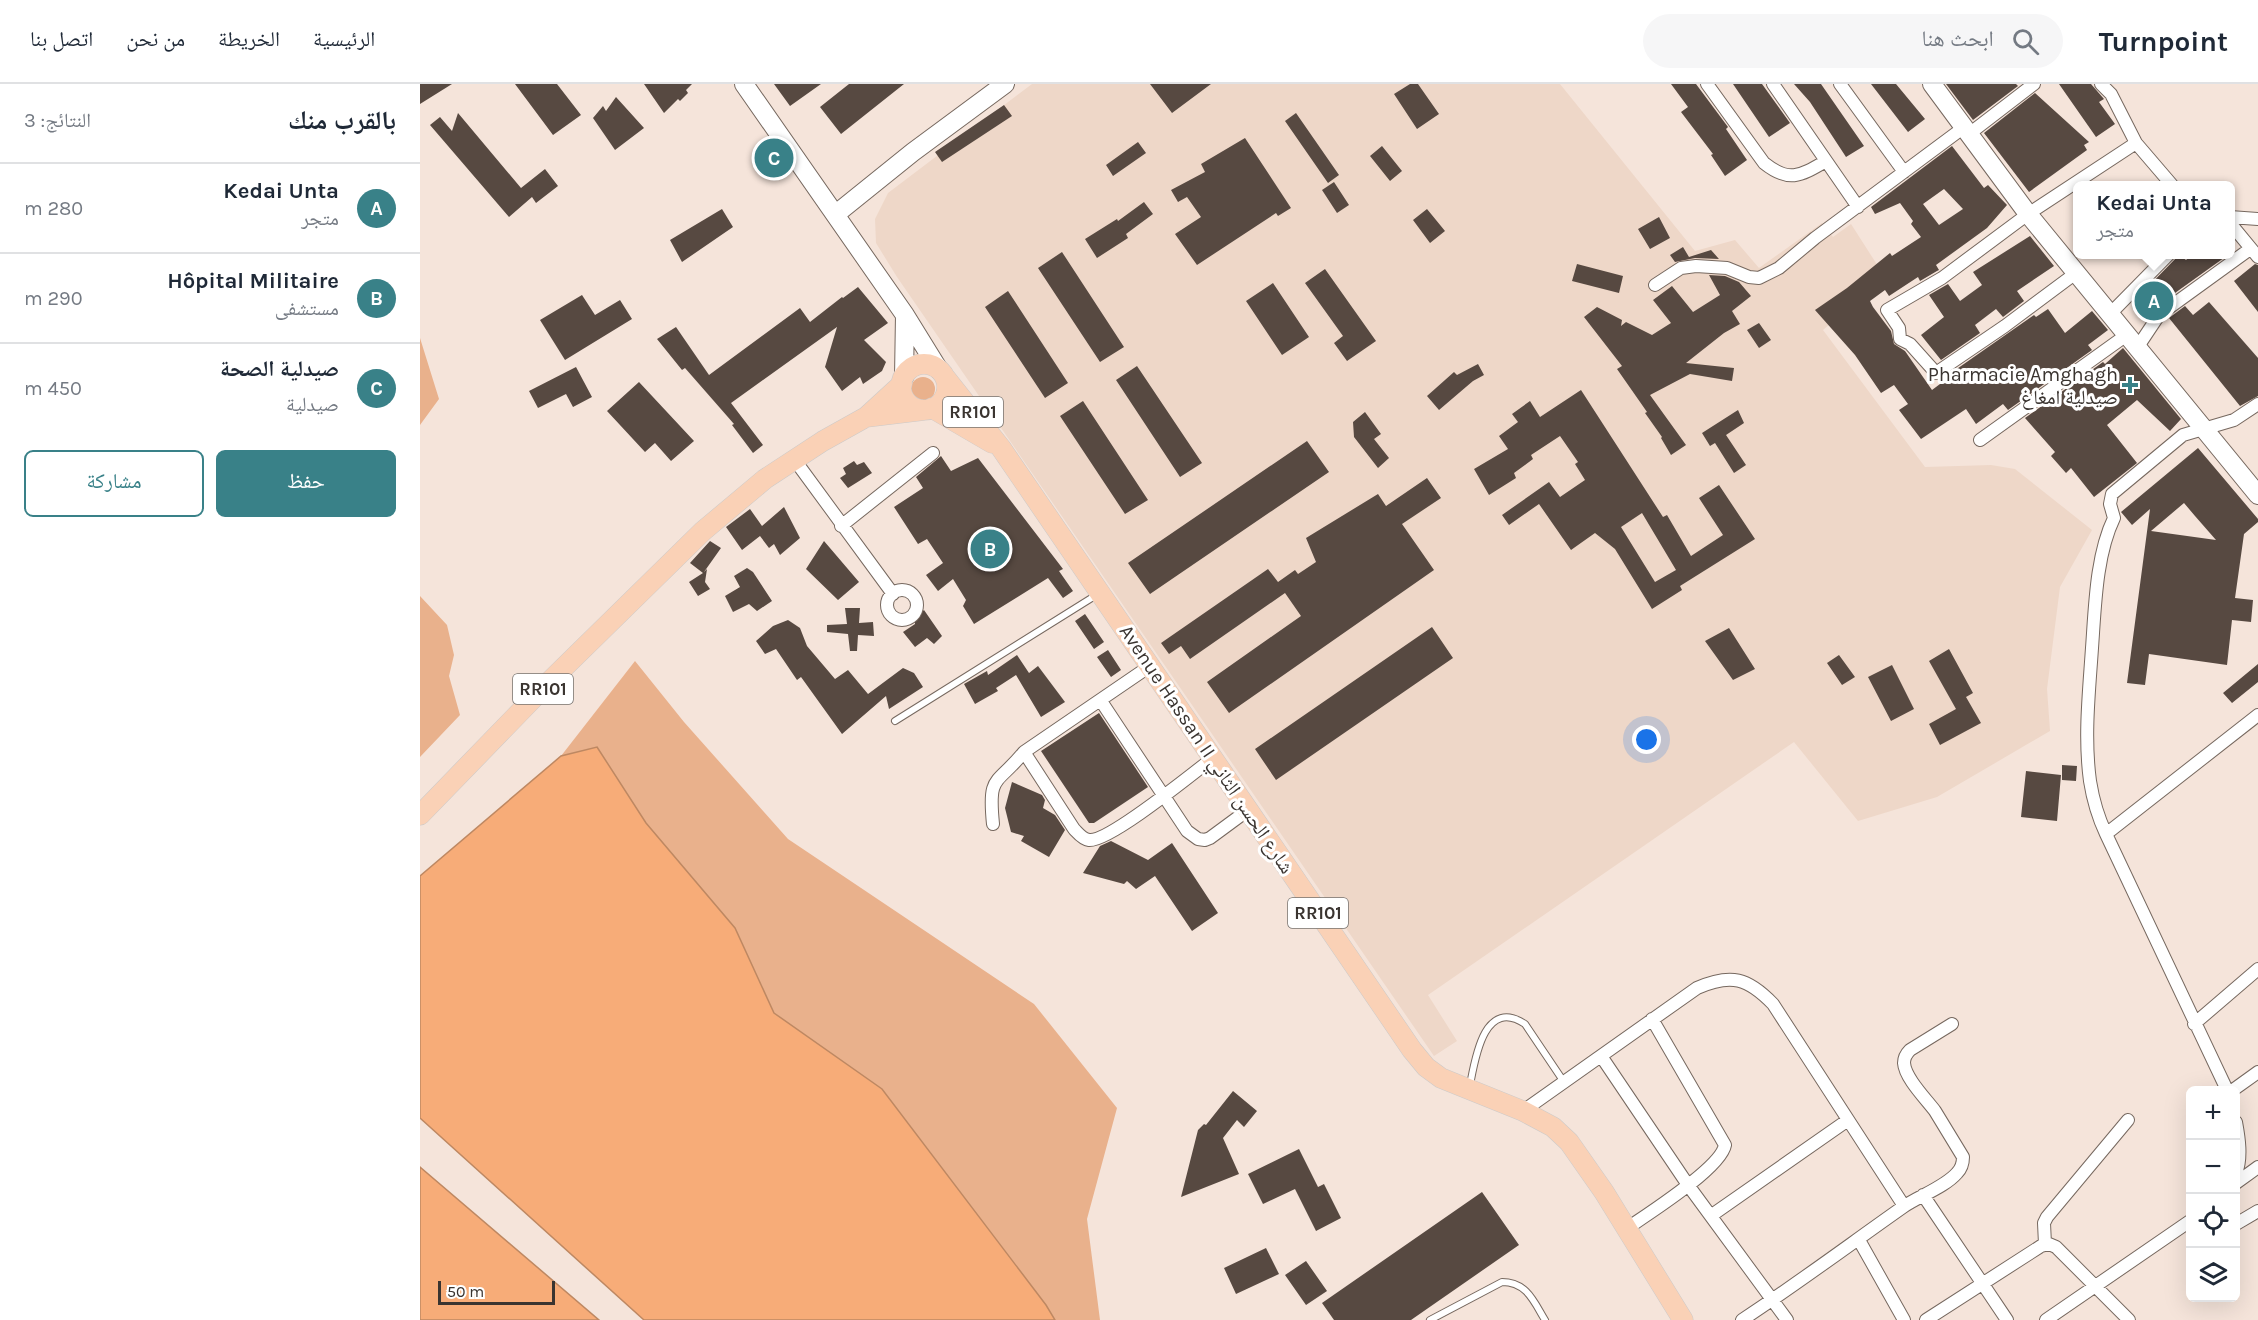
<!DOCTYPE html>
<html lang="ar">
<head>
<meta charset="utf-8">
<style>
  :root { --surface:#fff; --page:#f6f6f7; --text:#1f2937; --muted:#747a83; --line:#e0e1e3; --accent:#398188 }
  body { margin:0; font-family:Karla,"Noto Naskh Arabic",sans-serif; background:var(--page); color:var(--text); direction:rtl }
  .controls { position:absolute; right:18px; bottom:18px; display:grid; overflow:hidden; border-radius:9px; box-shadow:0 6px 24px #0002 }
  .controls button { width:54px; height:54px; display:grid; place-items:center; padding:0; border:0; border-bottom:2px solid var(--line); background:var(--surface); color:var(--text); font:30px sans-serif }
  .scale { position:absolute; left:18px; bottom:15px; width:117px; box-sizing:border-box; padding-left:6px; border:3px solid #3a3430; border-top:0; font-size:16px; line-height:21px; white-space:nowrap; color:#3a3430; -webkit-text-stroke:4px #fff; paint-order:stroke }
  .you { position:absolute; left:1227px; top:656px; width:21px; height:21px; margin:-15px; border:4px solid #fff; border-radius:50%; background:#1a73e8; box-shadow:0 0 0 9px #1a73e833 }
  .badge { display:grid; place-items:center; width:39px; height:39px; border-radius:50%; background:var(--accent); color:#fff; font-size:20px; font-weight:700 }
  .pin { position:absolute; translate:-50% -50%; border:3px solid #fff; box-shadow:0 2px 6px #0006 }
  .popup { position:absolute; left:1653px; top:97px; width:162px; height:78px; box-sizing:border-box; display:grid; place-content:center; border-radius:9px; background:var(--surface); filter:drop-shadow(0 2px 4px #0005); font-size:20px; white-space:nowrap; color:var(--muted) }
  .popup b { font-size:22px; color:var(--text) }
  .popup::after { content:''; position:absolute; left:50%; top:100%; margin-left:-12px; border:12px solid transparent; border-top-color:var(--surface) }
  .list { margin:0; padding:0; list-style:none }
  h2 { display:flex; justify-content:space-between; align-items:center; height:78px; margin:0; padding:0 24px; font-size:26px }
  h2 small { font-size:20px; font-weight:400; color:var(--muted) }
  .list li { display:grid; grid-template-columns:39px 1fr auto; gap:18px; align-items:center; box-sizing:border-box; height:90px; padding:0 24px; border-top:2px solid var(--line) }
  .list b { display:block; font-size:22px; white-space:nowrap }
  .list p { margin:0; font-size:20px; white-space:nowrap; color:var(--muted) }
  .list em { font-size:20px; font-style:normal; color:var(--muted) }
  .actions { display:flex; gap:12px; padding:18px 24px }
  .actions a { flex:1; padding:14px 0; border:2px solid var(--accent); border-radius:9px; text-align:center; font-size:21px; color:var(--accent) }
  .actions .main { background:var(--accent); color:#fff }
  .icon { flex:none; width:33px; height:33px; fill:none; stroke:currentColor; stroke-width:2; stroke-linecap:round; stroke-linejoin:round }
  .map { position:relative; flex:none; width:1838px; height:1236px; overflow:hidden; direction:ltr }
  header { display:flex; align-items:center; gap:36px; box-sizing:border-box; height:84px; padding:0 30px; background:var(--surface); border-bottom:2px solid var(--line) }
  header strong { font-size:28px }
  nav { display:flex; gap:33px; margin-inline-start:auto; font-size:21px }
  .search { width:420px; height:54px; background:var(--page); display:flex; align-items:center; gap:15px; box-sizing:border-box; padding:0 21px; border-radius:33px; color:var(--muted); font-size:22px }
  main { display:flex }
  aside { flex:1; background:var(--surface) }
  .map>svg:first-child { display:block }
</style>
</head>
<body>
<header>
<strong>Turnpoint</strong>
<div class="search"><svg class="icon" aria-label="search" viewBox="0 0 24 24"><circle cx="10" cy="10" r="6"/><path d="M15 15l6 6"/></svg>ابحث هنا</div>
<nav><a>الرئيسية</a><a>الخريطة</a><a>من نحن</a><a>اتصل بنا</a></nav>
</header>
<main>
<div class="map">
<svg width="1838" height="1236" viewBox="0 0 1838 1236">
  <rect width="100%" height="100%" fill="#f5e4da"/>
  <path fill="#eed7c8" d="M612,0H1140L1275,167L1315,156L1339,184L1402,139L1413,153L1431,140L1465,193L1403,246L1505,383L1571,381L1595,385L1672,446L1640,503L1627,605L1630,647L1517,713L1438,737L1374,658L1008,911L1037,957L1014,972L477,193L456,159L455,135L468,109Z"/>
  <path fill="#e9b18c" d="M0,254L19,315L0,341Z
    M491 305a12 12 0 1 1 24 0a12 12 0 1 1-24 0Z
    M0,512L27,541L34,571L29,592L40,631L0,673Z
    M215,577L264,638L368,755L614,920L697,1024L667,1135L680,1236H635L626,1221L462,1005L354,929L315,844L226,739L177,663L141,672Z"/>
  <path fill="#f7ac78" stroke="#be8862" stroke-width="1.5" d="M177,663L226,739L315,844L354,929L462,1005L626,1221L635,1236H224L0,1034V792L141,672Z
    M0,1083L179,1236H0Z"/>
  <path fill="#574941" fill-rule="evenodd" d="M0,0H32L0,20Z
    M95,0H137L161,31L133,51Z
    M224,0H272L266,6L268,9L260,17L258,15L244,29Z
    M354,0H401L370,22Z
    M429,0H484L421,50L400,23Z
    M730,0H791L752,29Z
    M990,0H998L1019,30L997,45L974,10Z
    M1251,0H1276L1308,43L1306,45L1327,76L1305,92L1291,71L1293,70L1261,28L1268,23Z
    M1313,0H1342L1370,39L1349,53Z
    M1374,0H1401L1444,62L1426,73L1390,18Z
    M1451,0H1476L1505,35L1488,48Z
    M1526,0H1596L1598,2L1553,36Z
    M1639,0H1671L1684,15L1679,18L1695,40L1676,53Z
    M1615,9L1669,58L1664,61L1667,66L1609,108L1564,49Z
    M196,13L224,44L195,66L173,34L183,22L186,27Z
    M584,21L592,32L522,78L515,68Z
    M38,29L101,104L125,85L138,102L116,119L112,113L89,133L10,41L20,33L32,47Z
    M876,29L919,91L908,99L865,37Z
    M825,54L871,124L858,132L856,129L777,181L755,150L781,133L767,113L758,118L751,106L785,88L781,80Z
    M718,58L726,69L693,92L686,81Z
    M962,62L982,87L970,97L950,72Z
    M1532,62L1564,104L1568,101L1587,121L1567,144L1516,181L1519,186L1517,187L1500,197L1498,193L1469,212L1465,206L1450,217L1453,223L1471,247L1474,260L1485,267L1512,306L1532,291L1531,289L1614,231L1616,233L1628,225L1645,249L1672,227L1688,246L1668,261L1672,266L1588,326L1583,320L1556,340L1546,325L1501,355L1479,326L1488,320L1474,301L1461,309L1435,271L1395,226L1427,204L1470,169L1472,172L1501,153L1491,140L1493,137L1480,119L1455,130L1451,123ZM1524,105L1543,125L1519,141L1503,120Z
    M914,98L929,121L917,129L902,106Z
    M724,118L733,130L706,150L708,154L677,174L665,155L697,135L698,137Z
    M302,125L313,143L262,178L250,156Z
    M1007,125L1025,147L1010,159L993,136Z
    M1239,133L1250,154L1230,165L1218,145Z
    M1610,152L1634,182L1597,207L1604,217L1583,233L1576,225L1555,241L1560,249L1521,276L1501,251L1524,233L1509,211L1528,200L1540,217L1562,201L1553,188Z
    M1263,163L1269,173L1291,166L1299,175L1275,174L1255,178L1250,171Z
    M642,168L704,263L680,278L618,184Z
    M1759,171L1766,176L1772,171H1808L1734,224L1725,237L1716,227L1729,215L1723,208Z
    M1157,180L1203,192L1199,209L1152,197Z
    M1835,180L1838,181V228L1814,197Z
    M905,185L956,257L927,277L914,259L923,252L885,199Z
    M1289,191L1305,192L1319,198L1331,212L1312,227L1320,240L1304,249L1266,279L1314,284L1312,297L1270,290L1230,311L1266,361L1251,371L1241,354L1242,353L1225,329L1227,328L1197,285L1202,282L1164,233L1177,223L1202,236L1201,242L1206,238L1232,251L1251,239L1233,216L1252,202L1273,228L1300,211Z
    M853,199L889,253L862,271L826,217Z
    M438,203L468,239L444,256L466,278L462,287L443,300L440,293L422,307L405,283L417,243L311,319L343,361L333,369L312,341L314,340L265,284L262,286L237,255L256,243L289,291L380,224L390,238L422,213L423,214Z
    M588,207L648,299L625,314L565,223Z
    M162,211L175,231L200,216L212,235L145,276L120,236Z
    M1789,218L1838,274V312L1820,322L1749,234L1765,222L1773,231Z
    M1339,239L1351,256L1339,264L1327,246Z
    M1703,264L1761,335L1750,347L1717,316L1687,341L1717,379L1674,413L1651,384L1646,389L1631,372L1635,368L1605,334L1683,278L1685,280Z
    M1058,280L1064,291L1053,297L1019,326L1007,312L1034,288L1037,291Z
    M717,282L782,379L760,393L696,296Z
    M156,283L172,313L153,323L146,310L118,324L109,307Z
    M219,298L274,357L251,377L235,359L225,368L187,327Z
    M1161,306L1243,433L1247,431L1271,472L1303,451L1279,414L1299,401L1335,455L1260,502L1262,506L1232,525L1195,465L1175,449L1151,466L1119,420L1089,441L1082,431L1129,398L1140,413L1165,396L1155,380L1158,378L1140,352L1111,371L1113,375L1094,389L1096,394L1069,411L1054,385L1088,365L1079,352L1098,338L1092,330L1110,317L1120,333ZM1222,429L1256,486L1235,498L1201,443Z
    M663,317L728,416L705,430L640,332Z
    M1318,326L1324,339L1306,351L1326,381L1314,389L1295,359L1290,362L1282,349Z
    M945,328L961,350L954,355L969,374L958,384L934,353L933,338Z
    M887,357L909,388L730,510L708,479Z
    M1778,364L1838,435V438L1824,450L1815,514L1833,516L1831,538L1812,536L1807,581L1729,570L1725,601L1707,599L1730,425L1712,441L1701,428ZM1764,419L1775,432L1796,456L1731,447Z
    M521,372L531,387L558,374L643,485L639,487L653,507L643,514L628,494L554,540L543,522L546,516L533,495L518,507L506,491L523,479L507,455L498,460L474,423L503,404L496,393Z
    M434,377L437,381L444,378L452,389L428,404L420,394L426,390L423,384Z
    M1007,394L1021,414L982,440L1014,486L809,629L787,598L881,532L865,509L770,575L761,562L749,570L741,559L848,485L858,498L875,486L878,490L896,478L886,454L958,410L966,422Z
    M364,423L380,454L360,471L354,460L349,464L340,452L322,466L306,443L330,425L342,442Z
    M290,457L301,464L284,488L287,485L285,498L290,505L278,512L269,498L283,489L270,479Z
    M404,457L439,498L418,516L386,485Z
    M327,484L333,488L352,517L337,527L329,520L313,528L305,512L320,503L314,492Z
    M425,524H440L439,539L453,538L454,552L438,551L437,567H430L428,550L407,548V541L427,540Z
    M504,526L522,552L514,560L507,554L495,563L483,548L495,540V534Z
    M665,530L684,558L674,565L655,537Z
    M368,536L380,544L387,562L415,595L428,586L448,610L483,584L494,589L503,603L469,625L466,612L422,650L381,593L377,596L356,565L345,570L336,557L353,542Z
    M1012,543L1033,574L856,696L835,665Z
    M1309,544L1335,585L1313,596L1285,557Z
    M1529,565L1553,609L1546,613L1561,639L1520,661L1509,640L1536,625L1509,577Z
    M688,566L701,586L691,593L677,573Z
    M597,571L609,589L618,582L645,618L621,633L596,591L576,604L578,607L555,620L544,600L567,587L568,591Z
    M1419,571L1435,593L1422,601L1407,579Z
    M1838,580V598L1812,619L1803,609Z
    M1472,581L1494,625L1471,637L1448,593Z
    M679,629L728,703L674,739H669L621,667Z
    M1642,681L1657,682L1656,697L1642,696Z
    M1606,687L1641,691L1637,737L1601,733Z
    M592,698L622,711L625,716L623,724L635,731L645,746L629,773L601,757L604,752L591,748L585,724Z
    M691,757L728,776L752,759L798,829L772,847L735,792L716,805L707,797L704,800L663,789L680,762Z
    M813,1007L837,1027L824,1043L817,1036L803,1054L819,1090L761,1113L778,1046L784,1040L786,1041Z
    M879,1065L898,1103L904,1100L921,1134L896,1147L875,1105L843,1120L828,1090Z
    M1062,1108L1099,1161L991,1236H914L902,1219Z
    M846,1164L859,1190L816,1210L804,1184Z
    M886,1177L907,1207L886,1221L865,1191Z"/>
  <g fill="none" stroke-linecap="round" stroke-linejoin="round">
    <g stroke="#76685f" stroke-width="8">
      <path id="lane" d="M475,637L678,510
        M1050,1001C1055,975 1064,913 1105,940L1144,998
        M1010,1236L1082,1198C1107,1198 1114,1218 1125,1236"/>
    </g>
    <g stroke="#76685f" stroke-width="14">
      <path id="street" d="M1287,0L1344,79C1369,99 1380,92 1406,77
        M1353,0L1438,123
        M1420,0L1484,88
        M1681,0L1691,10L1716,59L1752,101
        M1549,50L1614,0
        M1810,133L1838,135
        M1810,139L1838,173
        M1656,189L1585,242L1516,289L1490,260L1480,255L1479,244L1467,226L1522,194L1608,130L1716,59
        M1235,201L1261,184L1276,182L1307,184L1329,193L1339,194L1359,184L1395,154L1543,44
        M1690,230L1749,170
        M1717,264L1739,231L1830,165
        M1560,356L1708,250
        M374,375L473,510
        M421,442L513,369
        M467 521a15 15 0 1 1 30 0a15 15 0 1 1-30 0Z
        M730,582L604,668L654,745C658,749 662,755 669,756C689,758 772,690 793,674
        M681,617L767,747L778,755L785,756L790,754L828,726
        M573,740C568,690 576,702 604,668
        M1686,750C1678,733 1673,716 1670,697C1664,653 1669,609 1672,564C1675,523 1676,471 1694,434L1690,420L1692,410L1763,351L1814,336L1838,320
        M1774,940L1838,885
        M1181,972L1268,1101L1367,1236
        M1807,1006L1686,750L1838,631
        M1813,1006L1838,988
        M1103,1027L1277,904C1311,889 1328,894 1353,920L1484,1122
        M1816,1038C1819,1054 1822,1074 1816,1089
        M1816,1099L1838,1083
        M1503,1111L1587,1236
        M1292,1131L1428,1036
        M1816,1140L1838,1127
        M1206,1145C1228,1130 1301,1084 1305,1061L1232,935
        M1439,1156L1484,1236
        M1625,1160L1624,1139L1627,1133L1708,1036
        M1322,1236C1377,1200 1429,1161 1483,1123C1499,1112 1525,1103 1537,1089C1542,1084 1543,1079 1543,1073C1534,1058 1524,1042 1515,1027C1506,1015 1485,994 1484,979C1484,973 1486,970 1490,966L1532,940
        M1506,1236L1621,1162L1629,1160L1636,1163L1709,1236
        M1626,1236L1770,1137"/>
    </g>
    <g stroke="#76685f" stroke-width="20">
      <path id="secondary" d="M324,0L485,231L519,286
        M1512,0L1608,130L1838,411
        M416,130L493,68L585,0
        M484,293L485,231"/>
    </g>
    <g stroke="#cccac9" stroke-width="21">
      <path id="primary" d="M481 303a23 23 0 1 1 46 0a23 23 0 1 1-46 0Z
        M524,292L581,364L992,966L1006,983L1021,994L1103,1027L1133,1043L1149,1058L1184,1108L1263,1236
        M512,324L572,359
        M446,333L504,326
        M0,731L129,598L283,447L345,395L403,357L446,333L482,300"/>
    </g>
    <use href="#lane" stroke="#fff" stroke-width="6"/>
    <use href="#street" stroke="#fff" stroke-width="12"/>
    <use href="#secondary" stroke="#fff" stroke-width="18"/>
    <use href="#primary" stroke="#fad1b6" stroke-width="20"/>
  </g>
  <path fill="#398188" stroke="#fff" stroke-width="2" d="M1707 292h6v6h6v6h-6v6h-6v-6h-6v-6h6z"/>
  <g text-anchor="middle" stroke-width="6" stroke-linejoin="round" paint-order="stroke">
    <g fill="#fff" stroke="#75716e" stroke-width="1.5">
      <rect x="523" y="313" width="60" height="30" rx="4.5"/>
      <rect x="93" y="590" width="60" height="30" rx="4.5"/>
      <rect x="868" y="814" width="60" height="30" rx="4.5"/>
    </g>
    <g font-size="18" font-weight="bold" fill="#3a3430">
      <text x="553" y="334">RR101</text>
      <text x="123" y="611">RR101</text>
      <text x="898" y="835">RR101</text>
    </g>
    <g font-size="20" fill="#3a3430" stroke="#fff" text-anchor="end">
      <text x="1698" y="297">Pharmacie Amghagh<tspan x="1698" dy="23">صيدلية امغاغ</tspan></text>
    </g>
    <g font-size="20" fill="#3a3430" stroke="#fff">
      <text transform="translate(787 665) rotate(56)" y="7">Avenue Hassan II شارع الحسن الثاني</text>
    </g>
  </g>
</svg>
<div class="controls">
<button>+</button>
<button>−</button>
<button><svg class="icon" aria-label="locate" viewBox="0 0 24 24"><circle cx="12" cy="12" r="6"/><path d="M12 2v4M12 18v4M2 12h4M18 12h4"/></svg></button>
<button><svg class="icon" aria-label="layers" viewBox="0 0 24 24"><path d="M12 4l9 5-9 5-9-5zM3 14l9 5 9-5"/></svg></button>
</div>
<div class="scale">50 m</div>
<div class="you"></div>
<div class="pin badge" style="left:1734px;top:217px">A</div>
<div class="popup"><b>Kedai Unta</b>متجر</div>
<div class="pin badge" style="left:570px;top:465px">B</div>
<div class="pin badge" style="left:354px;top:74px">C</div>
</div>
<aside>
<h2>بالقرب منك<small>النتائج: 3</small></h2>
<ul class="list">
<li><span class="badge">A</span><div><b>Kedai Unta</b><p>متجر</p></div><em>280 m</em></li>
<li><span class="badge">B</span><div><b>Hôpital Militaire</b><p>مستشفى</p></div><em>290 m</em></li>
<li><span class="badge">C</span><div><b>صيدلية الصحة</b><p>صيدلية</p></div><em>450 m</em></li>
</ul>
<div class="actions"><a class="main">حفظ</a><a>مشاركة</a></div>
</aside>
</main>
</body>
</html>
